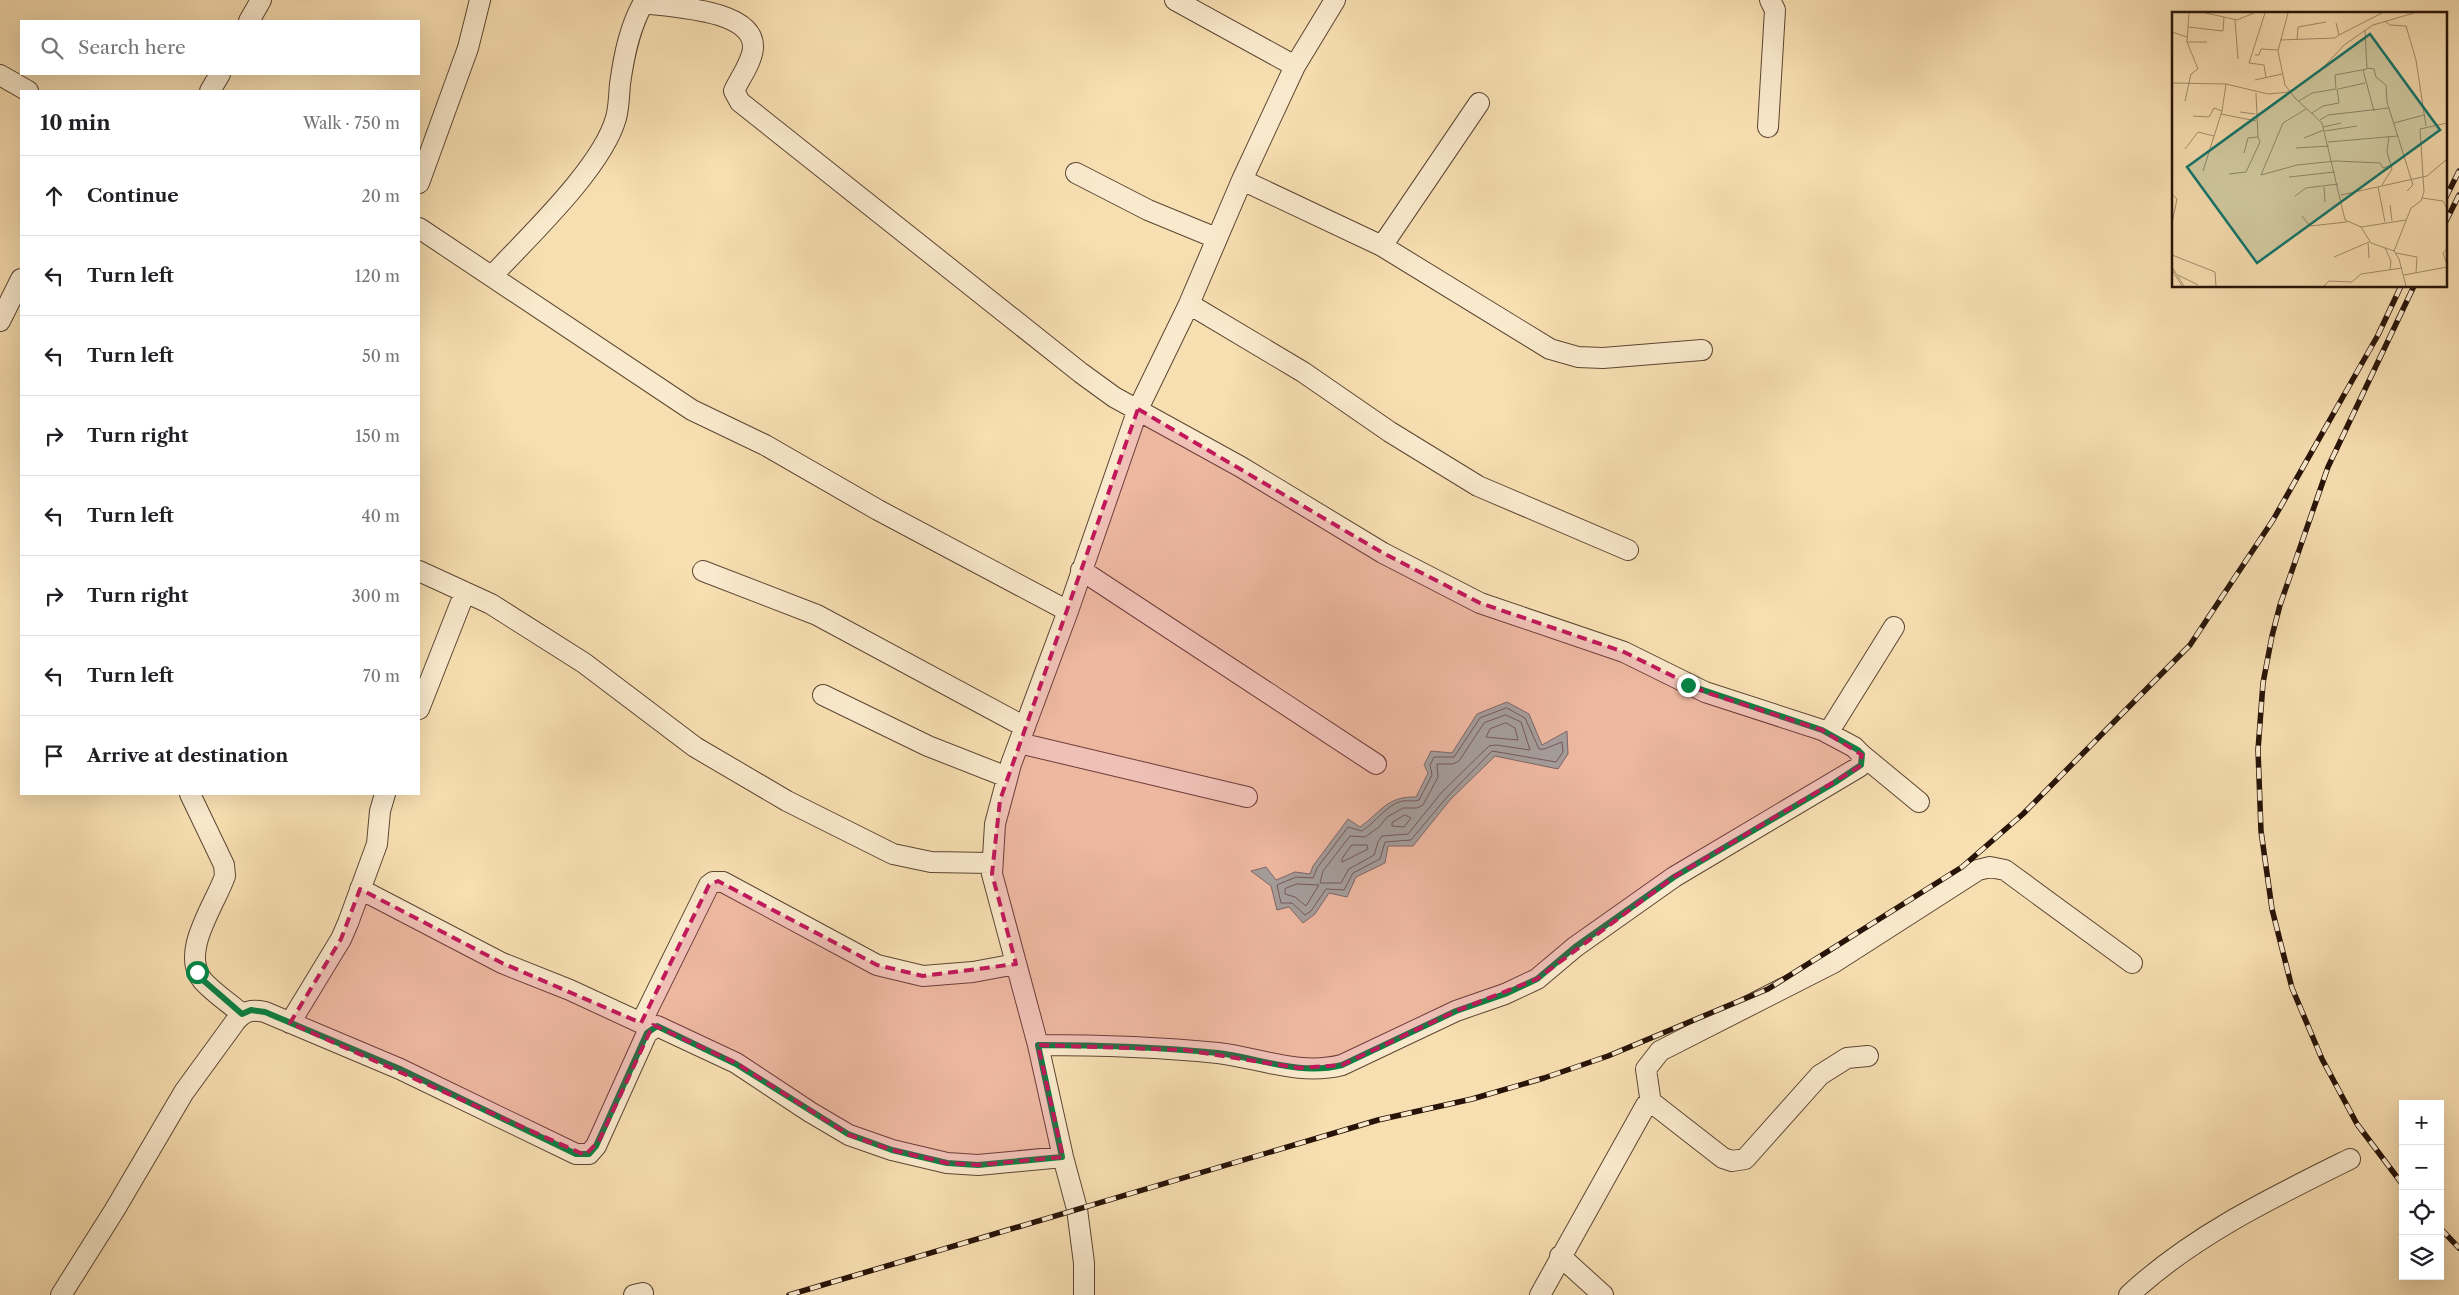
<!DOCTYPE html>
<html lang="en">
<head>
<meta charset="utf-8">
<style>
  :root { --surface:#fff; --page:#f2f2f2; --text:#202124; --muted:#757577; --line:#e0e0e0 }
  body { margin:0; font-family:"Libre Caslon Text",serif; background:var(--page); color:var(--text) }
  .controls { position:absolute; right:15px; bottom:15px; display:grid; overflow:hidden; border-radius:0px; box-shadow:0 5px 20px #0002 }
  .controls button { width:45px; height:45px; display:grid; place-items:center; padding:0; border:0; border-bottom:1px solid var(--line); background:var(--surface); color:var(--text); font:25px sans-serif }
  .stop { position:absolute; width:15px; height:15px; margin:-11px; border:4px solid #0b8043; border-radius:50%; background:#fff }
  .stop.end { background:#0b8043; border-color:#fff; box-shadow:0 1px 5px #0008 }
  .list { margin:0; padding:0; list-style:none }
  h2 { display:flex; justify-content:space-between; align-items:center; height:65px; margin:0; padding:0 20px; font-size:21px }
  h2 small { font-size:16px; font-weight:400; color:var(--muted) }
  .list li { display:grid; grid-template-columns:32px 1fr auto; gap:15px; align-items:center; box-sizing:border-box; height:80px; padding:0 20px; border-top:1px solid var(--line) }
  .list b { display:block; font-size:19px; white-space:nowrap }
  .list em { font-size:16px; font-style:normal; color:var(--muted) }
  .icon { flex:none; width:28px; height:28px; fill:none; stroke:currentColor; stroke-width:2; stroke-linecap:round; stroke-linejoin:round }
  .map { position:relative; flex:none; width:2459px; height:1295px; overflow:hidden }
  .search { position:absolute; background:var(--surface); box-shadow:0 5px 20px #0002; left:20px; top:20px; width:400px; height:55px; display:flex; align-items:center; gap:12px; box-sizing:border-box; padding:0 18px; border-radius:0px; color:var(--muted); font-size:19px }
  .panel { position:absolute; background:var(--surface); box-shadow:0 5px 20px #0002; left:20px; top:90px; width:400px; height:705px; border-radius:0px }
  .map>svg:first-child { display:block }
</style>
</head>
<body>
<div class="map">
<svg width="2459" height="1295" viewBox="0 0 2459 1295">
  <rect width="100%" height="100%" fill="#f8dfb2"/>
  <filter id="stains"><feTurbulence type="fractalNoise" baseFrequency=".004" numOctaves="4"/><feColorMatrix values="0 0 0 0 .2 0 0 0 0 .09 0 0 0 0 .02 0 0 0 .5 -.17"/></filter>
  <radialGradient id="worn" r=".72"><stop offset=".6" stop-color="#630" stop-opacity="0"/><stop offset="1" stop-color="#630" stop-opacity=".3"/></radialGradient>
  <path fill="#9dbdaa" stroke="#6e7969" d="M1507,702L1529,714L1542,745L1567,731L1568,754L1558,769L1495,756L1450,800L1413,846H1388L1385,863L1356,877L1347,897L1329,893L1315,914L1303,923L1289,907L1277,910L1271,886L1251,871L1266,867L1276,880L1295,872L1310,874L1313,866L1348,819L1360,827C1381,812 1387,796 1416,797L1428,773L1424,765L1431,751L1452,753L1477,714Z"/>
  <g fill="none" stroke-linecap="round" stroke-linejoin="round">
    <path stroke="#626859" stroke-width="1" d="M1507,708L1525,718L1539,749H1544L1562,742L1563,752L1556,762L1492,751L1447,797L1411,840L1385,842L1380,859L1353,873L1344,890L1326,889L1311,911L1305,915L1292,903H1281L1277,885L1296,877L1313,878L1317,868L1348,827L1362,831C1376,822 1386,805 1402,801C1408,800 1413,802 1419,800L1432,775L1430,765L1434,757H1454L1480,718Z
      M1506,715L1521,722L1530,750L1496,745L1489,746L1442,792L1408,834L1382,836L1378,842L1374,855L1349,869L1341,883H1320L1323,871L1350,836L1365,837L1379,827L1387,817L1403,808H1417L1423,805L1438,777L1437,764H1453L1459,761L1484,723Z
      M1506,723L1515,728L1518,740L1486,737L1490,729Z
      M1405,815L1411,818L1404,827L1392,826V823Z
      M1352,845H1367L1368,849L1342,862V859Z
      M1297,884L1319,885L1306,906L1295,897L1285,894V889Z"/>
    <g stroke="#5b4632" stroke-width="22">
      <path id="minor" d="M1175,0L1295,66
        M643,3C670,7 755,9 753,48C752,62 740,78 734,91L740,102L1081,373L1114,397L1241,467L1383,553L1480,603L1624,652L1705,692L1822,730L1854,747L1862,755V761L1859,767L1674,877L1575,947L1537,979L1505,994L1456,1011L1342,1065C1300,1076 1259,1058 1218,1053C1158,1047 1098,1045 1038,1045
        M249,21L261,0
        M0,75L28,91
        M210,91L220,74
        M1768,127L1775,10L1770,0
        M1076,173L1148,210L1216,238
        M1242,180L1382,246L1550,349L1578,357L1603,358L1702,350
        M419,183L468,48L480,0
        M419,228L692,410L765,445L878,510L1068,611
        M1382,246L1479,103
        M492,276C528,237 602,168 616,118C619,107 619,95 620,84C624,55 630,25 645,0
        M1189,304L1303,372L1390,432L1478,486L1628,550
        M0,321L21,279
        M1081,570L1376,764
        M419,571L491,604L584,663L695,747L787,801L893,854L931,862L991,863
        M703,571L817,615L1025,727
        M823,695L928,746L1007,777
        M419,709L465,592
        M1828,733L1894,627
        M1019,743L1247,797
        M1862,755L1919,802
        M190,794L224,865L225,876C215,905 179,953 203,981C214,993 229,1003 242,1014
        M360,889L502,963L570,990L652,1028
        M290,1023L341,939L348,923L377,844L380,811L385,794
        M641,1023L709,885L713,882H723L877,965L923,976L973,972L1016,964
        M1651,1104L1646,1069L1660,1051L1833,963L1978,870L1990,867L2005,870L2132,963
        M1560,1256L1603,1295
        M61,1295L114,1211L184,1092L235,1022C244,1011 251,1009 265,1012L400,1069L576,1154H589L596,1146L647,1033L657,1026L736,1063L810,1112L849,1135L892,1150L947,1163L978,1165L1063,1157
        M634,1295L643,1293
        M1084,1295V1263L1077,1209L1063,1157L1038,1045L992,874L995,824L1011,764L1068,611L1138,409L1189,304L1242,180L1295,66L1335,0
        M1540,1295L1646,1105H1655L1723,1158L1732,1161L1745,1159L1820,1075L1847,1058L1868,1056
        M2129,1295C2192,1236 2273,1197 2350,1159"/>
    </g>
    <use href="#minor" stroke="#faeacd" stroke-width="20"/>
    <g stroke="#271308" stroke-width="5.5">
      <path id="rail" d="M2445,199L2459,171
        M2445,223L2459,195
        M2403,1185L2357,1124L2322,1059L2292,988L2272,909L2261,831L2258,750L2263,683L2272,636L2280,605L2328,467L2414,286
        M2440,1228L2459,1248
        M789,1295L1378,1120L1472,1099L1544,1078L1608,1056L1768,989L1962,867L2023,814L2190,645L2273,520L2378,335L2401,286"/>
    </g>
    <use href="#rail" stroke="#faeacd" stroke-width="4" stroke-dasharray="11" stroke-linecap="butt"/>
  </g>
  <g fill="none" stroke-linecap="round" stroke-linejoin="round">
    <path stroke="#0b8043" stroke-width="6" d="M197,972L204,981L242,1014L251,1010L265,1012L400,1069L576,1154H589L596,1146L647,1033L657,1026L736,1064L848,1134L892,1150L947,1163L978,1165L1062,1157L1038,1045C1098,1045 1158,1047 1218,1053C1259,1058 1300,1076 1342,1065L1456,1011L1505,994L1537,979L1575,947L1674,877L1834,783L1861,765L1862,754L1858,750L1822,730L1688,685"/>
  </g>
  <path fill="#c2185b" fill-opacity="0.2" stroke="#c2185b" stroke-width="4" stroke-dasharray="10 6" stroke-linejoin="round" d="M1138,409L1383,553L1480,603L1624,652L1705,692L1822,730L1862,755L1859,767L1674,877L1537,979L1456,1011L1342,1065L1299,1068L1185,1050L1038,1045L1063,1157L978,1165L947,1163L892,1150L849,1135L736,1063L653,1025L599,1141L585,1155L290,1023L341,939L360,889L502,963L641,1023L709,885L718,881L877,965L923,976L1016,964L992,874L1000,800Z"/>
  <g transform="translate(2172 12)">
    <rect width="275" height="275" fill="#f8dfb2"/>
    <path fill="none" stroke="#a48d6e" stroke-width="1" d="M34,1L65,8L82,1M93,1L77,51L92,53L94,66M116,1L106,39L113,73L123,86L150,111L173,208L189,215L199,231L222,239L227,247L234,274M63,8L66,47M213,9L218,13L234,14L244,48L254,114M16,15L51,19L52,5M0,20L15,25M167,23L210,1M108,28L163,26L167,23L164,11M125,28L126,15L154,10M15,30H35M83,43H87L89,37L106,38M195,56L202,57L204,65L214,73L215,90L241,173L235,179M150,57L172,33L201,13L242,1M191,58L202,99M83,68L110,62M0,71L54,72L96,82L117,80M166,77L193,71M13,89L19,62L26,57L15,30L17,1M127,89L140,81L164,77L163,63L195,57L193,18M134,97L111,111L89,163L125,153L164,149L208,151L211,156L220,153M68,100L83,102M140,101L151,94L167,91L165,77M49,102L84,109M21,104L37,105L42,96L50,99M148,108L156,103L217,96M222,111L252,103M151,115L169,111M153,119L185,114M132,126L152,118M156,130L226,124M124,136L157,134M13,137L26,120L42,124M72,141L76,126L86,125L84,81M31,159L50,99L54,72M57,162L74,160L88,130L86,125M117,165L163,160M210,173L220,157L215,140L217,124M152,175L153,190M206,175L213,210M0,182L5,187L0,211M169,183L255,164L275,147M123,184L134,176L166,172M250,186L271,189L275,197M218,193L220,209M130,204L138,214L175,210M189,215L234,208M196,230L197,246M213,236L219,249L218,258M275,237L271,241L275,253M222,239L239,196L249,189L252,180L248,117L275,111M224,241L245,245L244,261M0,243L43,260L44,274M162,245L197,230M0,255L12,274M0,258L10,274M6,263L26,273M232,263L275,255M152,274L157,269L180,270L189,262L230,256"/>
    <path fill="#0f766e" fill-opacity="0.15" stroke="#0f766e" stroke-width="2.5" d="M198,22L268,118L85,251L15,155Z"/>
    <rect width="275" height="275" fill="none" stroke="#271308" stroke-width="2.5"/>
  </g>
  <rect width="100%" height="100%" filter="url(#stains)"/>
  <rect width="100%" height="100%" fill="url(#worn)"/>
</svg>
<div class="controls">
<button>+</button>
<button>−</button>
<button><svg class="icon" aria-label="locate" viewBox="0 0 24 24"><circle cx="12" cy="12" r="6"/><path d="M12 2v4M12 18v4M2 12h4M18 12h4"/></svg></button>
<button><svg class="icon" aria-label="layers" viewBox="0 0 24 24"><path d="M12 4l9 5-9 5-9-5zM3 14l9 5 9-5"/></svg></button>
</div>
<div class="stop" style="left:197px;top:972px"></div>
<div class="stop end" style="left:1688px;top:685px"></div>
<div class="search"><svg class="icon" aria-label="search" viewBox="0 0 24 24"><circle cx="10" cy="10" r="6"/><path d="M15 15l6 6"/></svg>Search here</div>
<section class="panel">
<h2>10 min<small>Walk · 750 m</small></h2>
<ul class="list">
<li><svg class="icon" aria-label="ahead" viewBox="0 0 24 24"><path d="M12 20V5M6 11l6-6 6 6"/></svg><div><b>Continue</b></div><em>20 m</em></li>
<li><svg class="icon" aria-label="left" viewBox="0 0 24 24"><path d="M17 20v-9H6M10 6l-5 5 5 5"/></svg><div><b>Turn left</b></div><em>120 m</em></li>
<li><svg class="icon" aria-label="left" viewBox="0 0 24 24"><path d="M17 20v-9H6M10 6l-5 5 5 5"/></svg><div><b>Turn left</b></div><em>50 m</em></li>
<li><svg class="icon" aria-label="right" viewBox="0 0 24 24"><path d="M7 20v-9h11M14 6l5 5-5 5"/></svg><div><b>Turn right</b></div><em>150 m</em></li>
<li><svg class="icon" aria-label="left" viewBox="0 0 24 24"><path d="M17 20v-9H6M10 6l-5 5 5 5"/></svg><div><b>Turn left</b></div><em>40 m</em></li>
<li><svg class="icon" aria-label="right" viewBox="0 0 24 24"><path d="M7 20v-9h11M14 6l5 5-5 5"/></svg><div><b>Turn right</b></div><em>300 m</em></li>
<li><svg class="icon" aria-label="left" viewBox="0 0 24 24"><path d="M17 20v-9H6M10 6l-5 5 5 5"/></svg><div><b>Turn left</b></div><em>70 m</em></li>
<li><svg class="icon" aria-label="arrive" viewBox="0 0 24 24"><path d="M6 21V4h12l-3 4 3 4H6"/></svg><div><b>Arrive at destination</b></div></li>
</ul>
</section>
</div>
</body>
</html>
